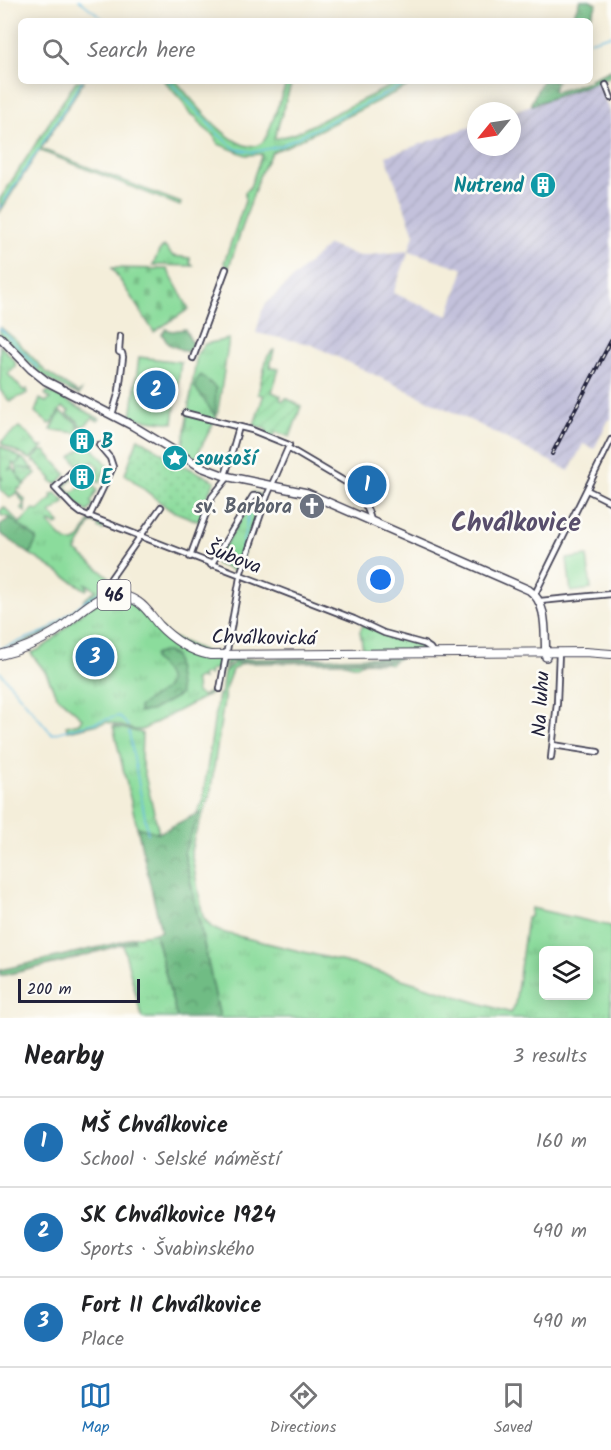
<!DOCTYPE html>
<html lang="en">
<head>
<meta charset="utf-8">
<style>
  :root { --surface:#fff; --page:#f6f6f6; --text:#202124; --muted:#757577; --line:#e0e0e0; --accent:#1f6fb2 }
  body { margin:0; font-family:Kalam,sans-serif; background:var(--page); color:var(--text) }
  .controls { position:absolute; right:18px; bottom:18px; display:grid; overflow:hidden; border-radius:9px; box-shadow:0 3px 15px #0003 }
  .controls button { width:54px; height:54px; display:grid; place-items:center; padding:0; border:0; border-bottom:2px solid var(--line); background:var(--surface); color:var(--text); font:30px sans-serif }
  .compass { position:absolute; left:467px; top:102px; width:54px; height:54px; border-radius:50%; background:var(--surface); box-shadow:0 3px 15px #0003; rotate:240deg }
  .scale { position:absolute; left:18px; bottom:15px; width:122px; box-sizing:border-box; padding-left:6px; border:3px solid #22223b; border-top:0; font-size:16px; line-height:21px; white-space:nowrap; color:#22223b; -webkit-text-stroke:4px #fdfcf7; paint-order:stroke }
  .you { position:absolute; left:381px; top:580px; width:21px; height:21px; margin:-15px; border:4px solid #fff; border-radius:50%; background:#1a73e8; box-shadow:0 0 0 9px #1a73e833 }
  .badge { display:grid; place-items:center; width:39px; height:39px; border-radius:50%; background:var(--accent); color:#fff; font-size:20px; font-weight:700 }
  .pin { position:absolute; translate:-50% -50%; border:3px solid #fff; box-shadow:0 2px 6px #0006 }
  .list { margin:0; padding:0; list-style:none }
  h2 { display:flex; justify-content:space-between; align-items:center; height:78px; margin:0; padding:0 24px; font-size:26px }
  h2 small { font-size:20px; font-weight:400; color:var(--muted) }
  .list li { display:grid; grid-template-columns:39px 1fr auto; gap:18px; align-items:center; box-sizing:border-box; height:90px; padding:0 24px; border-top:2px solid var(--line) }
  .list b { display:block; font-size:22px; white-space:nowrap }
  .list p { margin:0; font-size:20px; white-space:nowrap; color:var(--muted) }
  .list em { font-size:20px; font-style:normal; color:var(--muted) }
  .icon { flex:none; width:33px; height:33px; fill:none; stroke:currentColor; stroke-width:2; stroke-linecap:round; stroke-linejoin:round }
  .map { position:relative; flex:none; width:611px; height:1018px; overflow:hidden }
  .search { position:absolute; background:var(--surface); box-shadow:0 3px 15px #0003; left:18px; right:18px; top:18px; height:66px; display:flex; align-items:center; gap:15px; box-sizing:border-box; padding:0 21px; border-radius:9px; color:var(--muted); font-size:22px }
  .sheet { height:348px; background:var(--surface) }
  nav { display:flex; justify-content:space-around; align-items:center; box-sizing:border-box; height:84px; border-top:2px solid var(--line); background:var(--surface); font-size:16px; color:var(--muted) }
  nav a { display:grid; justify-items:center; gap:3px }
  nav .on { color:var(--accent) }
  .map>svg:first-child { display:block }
</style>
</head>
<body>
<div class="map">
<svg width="611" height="1018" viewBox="0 0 611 1018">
  <defs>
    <pattern id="industrial-furrows" width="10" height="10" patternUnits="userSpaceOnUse" patternTransform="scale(1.5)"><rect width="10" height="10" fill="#c3c1db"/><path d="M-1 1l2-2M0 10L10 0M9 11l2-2" fill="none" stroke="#a7a6bd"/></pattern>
    <pattern id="grass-tufts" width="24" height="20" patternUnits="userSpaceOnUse" patternTransform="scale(1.5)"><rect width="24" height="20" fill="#8bdc9c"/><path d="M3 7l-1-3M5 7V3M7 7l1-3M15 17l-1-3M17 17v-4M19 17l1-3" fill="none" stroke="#78bc87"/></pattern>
    <pattern id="forest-crowns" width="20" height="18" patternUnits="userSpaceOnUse" patternTransform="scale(1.5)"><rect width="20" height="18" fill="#70bc84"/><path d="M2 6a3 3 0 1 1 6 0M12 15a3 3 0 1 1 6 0" fill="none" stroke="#5c986d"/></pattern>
    <pattern id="cemetery-stones" width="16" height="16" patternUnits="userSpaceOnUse" patternTransform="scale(1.5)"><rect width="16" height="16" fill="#8bdc9c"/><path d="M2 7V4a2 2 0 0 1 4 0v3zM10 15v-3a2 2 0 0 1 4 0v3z" fill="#78bc87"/></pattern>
    <pattern id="park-dots" width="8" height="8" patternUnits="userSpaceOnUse" patternTransform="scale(1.5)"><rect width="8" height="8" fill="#8bdc9c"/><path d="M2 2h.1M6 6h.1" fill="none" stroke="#78bc87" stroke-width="1.8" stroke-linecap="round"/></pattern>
    <pattern id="garden-furrows" width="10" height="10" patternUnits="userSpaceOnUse" patternTransform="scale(1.5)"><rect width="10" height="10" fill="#8bdc9c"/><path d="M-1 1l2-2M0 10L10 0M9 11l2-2" fill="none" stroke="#78bc87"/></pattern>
  </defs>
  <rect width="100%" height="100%" fill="#fdfcf7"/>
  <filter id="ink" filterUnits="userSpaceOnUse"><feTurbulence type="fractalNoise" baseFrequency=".0167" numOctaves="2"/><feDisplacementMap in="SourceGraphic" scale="12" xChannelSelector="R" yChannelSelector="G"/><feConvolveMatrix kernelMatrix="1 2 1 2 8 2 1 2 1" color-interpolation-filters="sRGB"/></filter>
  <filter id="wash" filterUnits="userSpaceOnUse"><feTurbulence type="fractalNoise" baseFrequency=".008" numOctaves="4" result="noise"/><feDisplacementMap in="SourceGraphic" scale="24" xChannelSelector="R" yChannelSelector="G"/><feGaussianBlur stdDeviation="1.35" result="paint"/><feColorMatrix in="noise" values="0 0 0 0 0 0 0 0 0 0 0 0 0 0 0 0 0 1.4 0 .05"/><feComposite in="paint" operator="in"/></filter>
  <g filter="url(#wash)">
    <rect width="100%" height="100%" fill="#f4eeda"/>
    <path fill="url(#industrial-furrows)" fill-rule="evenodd" d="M598,81L611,116V419H609L594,449L583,444L569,471L480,425L310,344L256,333L262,311L266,304L328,245L359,256L409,251L414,234L386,156L476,125V147H512V112ZM409,251L462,268L463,272L448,316L393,293Z"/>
    <path fill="url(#grass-tufts)" stroke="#567f6c" stroke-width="1.5" fill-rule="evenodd" d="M76,81H84L41,149L181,203L180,206L41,151L38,152L0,212V199Z
      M164,81H176C189,96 247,174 267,136L287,81H292L274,139L294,134L400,81H418L287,146L272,152L260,174L228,270L224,263L245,201V192L250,187L262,154L246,155L218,144L213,135L203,127L196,117L189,113L183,102Z
      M164,246L173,256L190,258V263L193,266L153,265L159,251Z
      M0,327L15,339L46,372L78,393L81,391L79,395L57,385L37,371L0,334Z
      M229,339L217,416L194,461L182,450L197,354L205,344Z
      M0,345L15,361V367L8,374L24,391L27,389L28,392C25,396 16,397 10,402L0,390Z
      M48,391L100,419L98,421L93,418L83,427L81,425L79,427L78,421L67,414L69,411L62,407L52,423L49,424L35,412L40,399L46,402L50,399L45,394Z
      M60,412L76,422L79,431L77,433L51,430Z
      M19,427L27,433L39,447H43L30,459L2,444V441Z
      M88,443L108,465L99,483L90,477L99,468L93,461L83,470L71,457Z
      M0,446L21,458L16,465L12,463L13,467L8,470L13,468L18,475L16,465L22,458L34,469L19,468L30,469L36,473L25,484L18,476L24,485L20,489L18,488L17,491L25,500V512L21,508L24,504L17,492L10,498L0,489V477L3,480L0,474Z
      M41,451H45L66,474L57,484L50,481L52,479L35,461L33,463V459Z
      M79,469L81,471L65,486L72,493L88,479L97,490L91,502L93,505L88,512L73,501L61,489L62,486Z
      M253,492L263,496L237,572L216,564L215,561L252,502L259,496L253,493L248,501Z
      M54,493L57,494L65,502L50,513L60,523L56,525L50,522L49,523C55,531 69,551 80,538C84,533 86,526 90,521L105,525L103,530L98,528L99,525L91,522L76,551L109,577C94,610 46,633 14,649L12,648L47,633L89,600H84L96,590L85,583L88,588L86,590L30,554L37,539L10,518L0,515V511L4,507L20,523L34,509L38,511L52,498L51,495Z
      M111,598L128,600L136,604L167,635L221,658L223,663L221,670L213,669L208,672L210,674L209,675L205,674L201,676L203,679L198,678L194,681L196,683L197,693L203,696L211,691L212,693L142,730H135L107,722L68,731L66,726L79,723L82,718L56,695L46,673L31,653C56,644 70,618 93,604C99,601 106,600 111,598Z
      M363,625L427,647L429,650H363L360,631Z
      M400,657L398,659L238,661L231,662L225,668L227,660L230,659Z
      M394,661L390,665L387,663L365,662L356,666L341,662L245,663L239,665L232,670L226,686L210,795L194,837L191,852L203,917L212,928L221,932L357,965L511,1013L515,1005L527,918L530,917L531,908L611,926V1018H220L184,851L203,798L218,694L221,695L224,672L234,663ZM544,950H588V996H544Z
      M113,726L142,733L141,759L159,833L137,827Z
      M155,933L177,1018H142L123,945L134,941L133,937Z"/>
    <path fill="url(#forest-crowns)" stroke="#496f60" stroke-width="1.5" d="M580,0H590L597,4L588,21H571Z
      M611,70V77L532,105L531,103L542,81H557L553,90L555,92L590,81V79Z
      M166,329L172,331L185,329L193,345L187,352L168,344L162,334Z
      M201,375L216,388L215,416L195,387L196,381Z
      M10,518L37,539L30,554L0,533V525Z
      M162,652H166L175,656L180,695L151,711L139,712V707C157,691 186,689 154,660V655Z
      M200,812L184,852L220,1018H177L155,933L161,931L137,827L159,833Z
      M133,937L134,941L62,962L0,976V970L121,942Z"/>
    <path fill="url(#cemetery-stones)" stroke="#567f6c" stroke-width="1.5" d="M112,268L167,269L189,309L154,332Z"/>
    <path fill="url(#park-dots)" stroke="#567f6c" stroke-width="1.5" d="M138,438L161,452L173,463L187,467L215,481L209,492L200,522L170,510L125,474Z"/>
    <path fill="url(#garden-furrows)" stroke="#567f6c" stroke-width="1.5" d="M273,350H274L270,367L279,369L272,392L281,396L280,400L284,401L286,398L301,406L290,437L276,432L273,438L265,435L267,430L254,425L263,397V395L258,394L267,357Z"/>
    <path fill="#8bdc9c" stroke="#567f6c" stroke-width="1.5" d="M139,357L181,362L173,423L131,418Z
      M587,556L591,589L571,592L567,559Z"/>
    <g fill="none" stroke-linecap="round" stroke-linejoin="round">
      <path stroke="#67bce3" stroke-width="1.5" d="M79,0L106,21
        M590,41L611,35
        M169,81L220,136L236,149L254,152L280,146L411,81
        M41,146L82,81
        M0,208L39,149
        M0,328L38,368
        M237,571L250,508
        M0,649L46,631L85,601L102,591
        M0,672L52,734L119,716L128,726
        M129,732L148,834"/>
    </g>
  </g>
  <g filter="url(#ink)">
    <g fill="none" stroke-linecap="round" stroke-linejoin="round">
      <g stroke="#424153" stroke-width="8">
        <path id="street" d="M606,85L611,98
          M193,358L226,269
          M185,413L252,430L289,445
          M112,415L119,391L123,357L122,353L119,352L120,336
          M76,468L55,488L72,506L81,513L354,619L384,633L424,644L430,648L434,654
          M225,476L239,427
          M587,490L611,502
          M89,517L113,467L110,458L99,445
          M190,557L212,497L229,476
          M211,565L253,496H259
          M535,594L611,440
          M106,596V590L111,578L161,507
          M540,601L611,594
          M220,689L241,572L267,496L288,448L349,484C359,494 368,506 371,520
          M553,745L598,752
          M551,758L557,703L559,652"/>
      </g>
      <g stroke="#424153" stroke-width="10">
        <path id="secondary" d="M0,337L31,369L46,381L133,426L201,467L225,476L307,493L529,590C549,604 544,635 546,657"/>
      </g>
      <g stroke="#424153" stroke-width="10">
        <path id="primary" d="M0,655C18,651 39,642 55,632C80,616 103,579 138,602C147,608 152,617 159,625C172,639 192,652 210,655L585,652L611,654"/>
      </g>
      <use href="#street" stroke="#fff" stroke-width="4.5"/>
      <use href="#secondary" stroke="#fff" stroke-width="7"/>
      <use href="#primary" stroke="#fff" stroke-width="8"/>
      <g stroke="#22223b" stroke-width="4">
        <path id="rail" d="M552,454L611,341"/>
      </g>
      <use href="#rail" stroke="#fdfcf7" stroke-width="1.5" stroke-dasharray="4.5" stroke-linecap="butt"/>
    </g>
  </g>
  <defs>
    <g id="building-disc" transform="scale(1.35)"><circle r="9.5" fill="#0f9aa8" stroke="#fdfcf7"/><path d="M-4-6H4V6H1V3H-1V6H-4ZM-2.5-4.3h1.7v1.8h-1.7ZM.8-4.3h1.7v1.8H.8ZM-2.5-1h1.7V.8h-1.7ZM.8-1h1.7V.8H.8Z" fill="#fff"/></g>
    <g id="sight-disc" transform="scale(1.35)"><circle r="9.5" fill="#0f9aa8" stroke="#fdfcf7"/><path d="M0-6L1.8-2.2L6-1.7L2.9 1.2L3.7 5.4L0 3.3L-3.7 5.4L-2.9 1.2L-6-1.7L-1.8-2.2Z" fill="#fff"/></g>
    <g id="church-disc" transform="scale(1.35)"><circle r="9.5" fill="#6b7280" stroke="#fdfcf7"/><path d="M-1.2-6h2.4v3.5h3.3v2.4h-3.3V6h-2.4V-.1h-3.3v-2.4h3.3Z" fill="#fff"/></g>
  </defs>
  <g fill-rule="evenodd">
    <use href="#building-disc" x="543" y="185"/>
    <use href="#building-disc" x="82" y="441"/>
    <use href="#sight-disc" x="175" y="458"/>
    <use href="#building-disc" x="82" y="477"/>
    <use href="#church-disc" x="312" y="506"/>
  </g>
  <g text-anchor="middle" stroke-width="5" stroke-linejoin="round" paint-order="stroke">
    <rect fill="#fdfcf7" stroke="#646373" stroke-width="1.5" x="97.5" y="580" width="33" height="30" rx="4.5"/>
    <g font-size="18" font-weight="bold" fill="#22223b">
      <text x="114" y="601">46</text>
    </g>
    <g font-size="20" font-weight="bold" fill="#0d838f" stroke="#fdfcf7" text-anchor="start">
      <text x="524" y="192" text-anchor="end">Nutrend</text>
      <text x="101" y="448">B</text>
      <text x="195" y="465">sousoší</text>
      <text x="101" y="484">E</text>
    </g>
    <g font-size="20" font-weight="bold" fill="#5b616d" stroke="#fdfcf7" text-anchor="end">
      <text x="292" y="513">sv. Barbora</text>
    </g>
    <g font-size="20" fill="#22223b" stroke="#fdfcf7">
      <text transform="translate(234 557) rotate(21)" y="7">Šubova</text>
      <text transform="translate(264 637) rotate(1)" y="7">Chválkovická</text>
      <text transform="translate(540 704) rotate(-87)" y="7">Na luhu</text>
    </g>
    <g font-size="26" font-weight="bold" fill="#584e6c" stroke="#fdfcf7">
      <text x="516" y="531">Chválkovice</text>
    </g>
  </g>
</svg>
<div class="controls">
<button><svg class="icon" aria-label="layers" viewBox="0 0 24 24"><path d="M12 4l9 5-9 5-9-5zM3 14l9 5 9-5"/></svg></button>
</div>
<svg class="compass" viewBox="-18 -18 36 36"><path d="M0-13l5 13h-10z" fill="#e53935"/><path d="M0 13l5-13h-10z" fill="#757577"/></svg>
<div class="scale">200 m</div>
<div class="you"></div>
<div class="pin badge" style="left:367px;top:485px">1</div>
<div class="pin badge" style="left:156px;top:390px">2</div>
<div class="pin badge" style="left:95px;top:657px">3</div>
<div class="search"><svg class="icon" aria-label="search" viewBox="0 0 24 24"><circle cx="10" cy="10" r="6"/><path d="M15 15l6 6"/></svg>Search here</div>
</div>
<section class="sheet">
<h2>Nearby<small>3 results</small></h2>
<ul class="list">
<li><span class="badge">1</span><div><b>MŠ Chválkovice</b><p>School · Selské náměstí</p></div><em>160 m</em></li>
<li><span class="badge">2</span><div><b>SK Chválkovice 1924</b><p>Sports · Švabinského</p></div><em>490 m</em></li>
<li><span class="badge">3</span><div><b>Fort II Chválkovice</b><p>Place</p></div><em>490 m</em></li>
</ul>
</section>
<nav>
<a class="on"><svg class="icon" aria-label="map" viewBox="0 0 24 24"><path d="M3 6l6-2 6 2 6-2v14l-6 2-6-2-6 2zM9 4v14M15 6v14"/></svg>Map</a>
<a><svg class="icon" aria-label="directions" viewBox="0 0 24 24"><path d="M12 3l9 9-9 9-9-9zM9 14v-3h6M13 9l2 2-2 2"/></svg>Directions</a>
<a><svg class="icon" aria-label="saved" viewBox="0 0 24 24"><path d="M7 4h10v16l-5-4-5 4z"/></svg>Saved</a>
</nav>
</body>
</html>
